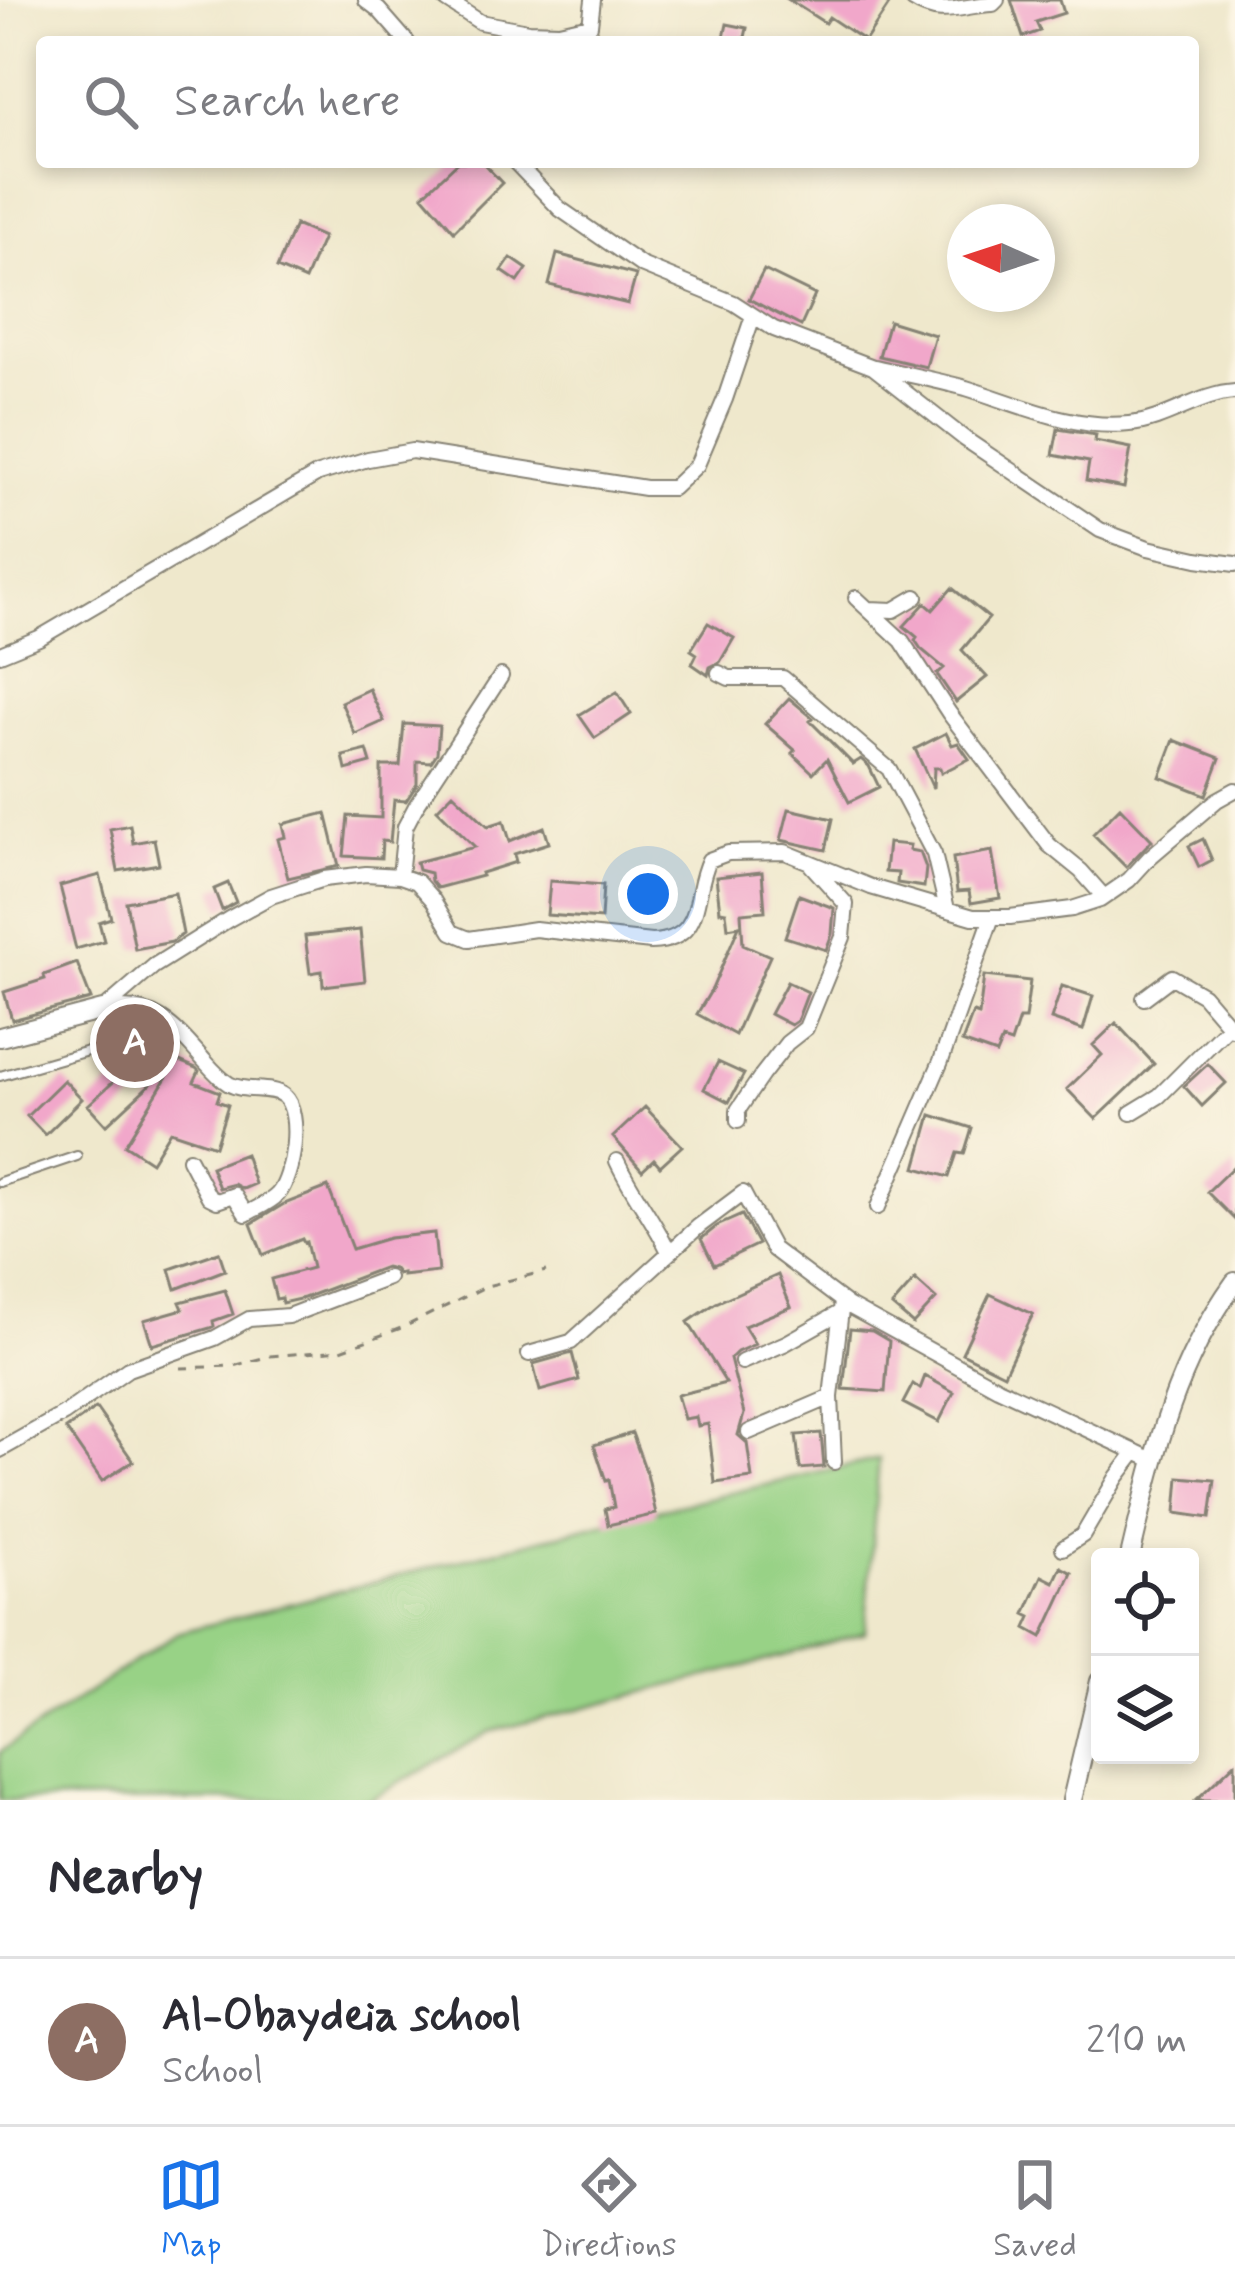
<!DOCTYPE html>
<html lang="en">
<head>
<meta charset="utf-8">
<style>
  :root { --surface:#fff; --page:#f2f2f3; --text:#2b2b33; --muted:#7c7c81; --line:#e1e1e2; --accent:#1a73e8 }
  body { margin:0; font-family:Mynerve,sans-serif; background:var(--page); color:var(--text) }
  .controls { position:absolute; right:36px; bottom:36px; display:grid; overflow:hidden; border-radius:12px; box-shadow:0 6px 18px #0003 }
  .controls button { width:108px; height:108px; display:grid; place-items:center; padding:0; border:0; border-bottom:3px solid var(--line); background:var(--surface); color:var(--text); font:60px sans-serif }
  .compass { position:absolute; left:947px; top:204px; width:108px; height:108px; border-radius:50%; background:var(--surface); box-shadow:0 6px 18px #0003; rotate:273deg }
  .you { position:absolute; left:648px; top:894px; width:42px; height:42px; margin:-30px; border:9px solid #fff; border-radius:50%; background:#1a73e8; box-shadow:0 0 0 18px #1a73e833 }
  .badge { display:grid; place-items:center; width:78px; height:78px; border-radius:50%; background:var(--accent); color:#fff; font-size:39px; font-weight:700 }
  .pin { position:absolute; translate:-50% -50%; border:6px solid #fff; box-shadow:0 3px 12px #0006 }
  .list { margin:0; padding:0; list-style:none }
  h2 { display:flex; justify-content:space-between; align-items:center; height:156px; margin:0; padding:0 48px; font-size:51px }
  h2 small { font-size:39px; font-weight:400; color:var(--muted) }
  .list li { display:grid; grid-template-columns:78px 1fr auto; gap:36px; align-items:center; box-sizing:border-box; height:168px; padding:0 48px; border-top:3px solid var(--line) }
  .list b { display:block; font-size:45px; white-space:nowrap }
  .list p { margin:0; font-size:39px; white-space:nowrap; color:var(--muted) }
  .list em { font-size:39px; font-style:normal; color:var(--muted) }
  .icon { flex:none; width:66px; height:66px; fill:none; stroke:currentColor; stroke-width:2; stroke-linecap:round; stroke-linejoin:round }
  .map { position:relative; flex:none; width:1235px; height:1800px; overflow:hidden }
  .search { position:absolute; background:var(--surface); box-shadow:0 6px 18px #0003; left:36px; right:36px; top:36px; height:132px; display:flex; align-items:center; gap:30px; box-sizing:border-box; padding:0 42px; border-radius:12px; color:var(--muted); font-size:45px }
  .sheet { height:324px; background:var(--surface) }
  nav { display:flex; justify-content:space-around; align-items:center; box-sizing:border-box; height:168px; border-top:3px solid var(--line); background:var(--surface); font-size:33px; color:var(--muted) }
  nav a { display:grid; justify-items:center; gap:6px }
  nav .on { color:var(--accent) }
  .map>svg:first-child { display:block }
</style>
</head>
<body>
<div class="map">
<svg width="1235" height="1800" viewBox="0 0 1235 1800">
  <rect width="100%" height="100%" fill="#fcf5e5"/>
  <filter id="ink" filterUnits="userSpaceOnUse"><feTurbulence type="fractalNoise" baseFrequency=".00833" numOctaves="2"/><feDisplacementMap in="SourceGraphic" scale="24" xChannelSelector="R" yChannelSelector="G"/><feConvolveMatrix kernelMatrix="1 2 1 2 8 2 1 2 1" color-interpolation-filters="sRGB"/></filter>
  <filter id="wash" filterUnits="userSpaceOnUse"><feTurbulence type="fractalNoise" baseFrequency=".004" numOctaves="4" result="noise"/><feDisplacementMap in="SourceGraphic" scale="48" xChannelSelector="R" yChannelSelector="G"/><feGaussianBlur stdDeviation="2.7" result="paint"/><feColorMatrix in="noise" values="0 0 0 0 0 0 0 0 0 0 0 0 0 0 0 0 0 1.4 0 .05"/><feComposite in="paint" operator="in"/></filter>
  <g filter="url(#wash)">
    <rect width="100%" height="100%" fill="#efe8cc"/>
    <path fill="#98d286" stroke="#5a7751" stroke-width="3" d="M879,1459L865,1632L766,1661L489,1732L369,1800H0V1752L177,1633L622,1518Z"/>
    <g id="blocks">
      <path fill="#f1a7ca" d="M789,0H882L889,5L865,41L829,17L825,23Z
        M1011,0H1060L1064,13L1036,22L1040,31L1023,37Z
        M727,24L747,28L744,42H723Z
        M458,162H482L502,183L454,231L423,195Z
        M295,225L323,237L305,280L277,268Z
        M557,254L636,275L628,304L549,285Z
        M511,258L527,269L518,282L502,271Z
        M764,270L815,295L801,326L749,299Z
        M889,321L935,335L926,367L879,356Z
        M1058,429L1096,435L1095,441L1131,448L1124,488L1086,481L1089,462L1053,455Z
        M952,588L989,618L962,650L987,677L956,702L937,674L944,668L921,649L915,640L917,637L904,626L925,603L933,610Z
        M708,623L734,638L720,662L710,667L708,675L692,664L697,654L691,650Z
        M369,689L384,721L355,734L341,702Z
        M617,692L631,714L595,738L579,715Z
        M789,698L813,718L810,721L853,764L861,759L869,766L879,787L849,802L827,759L813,773L792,753L795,750L765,724Z
        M404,724L439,726L437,753L431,762L417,761V784L406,801L394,800L390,842L382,841L381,858L344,856L348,816L381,818V766H400Z
        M946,733L952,745L958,743L969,759L941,773L940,768H934L933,788L915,749Z
        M1174,740L1220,758L1206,795L1160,777Z
        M367,750L371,763L346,770L343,756Z
        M453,793L488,826L504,821L510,841L544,827L549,843L514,854L516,862L481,873L482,876L437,888L431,881L430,873L418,870L416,862L475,847L437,809Z
        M1120,807L1152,840L1126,867L1093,834Z
        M789,809L833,819L826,850L781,840Z
        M326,813L339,866L288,878L278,839L286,837L283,824Z
        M130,825L133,843L154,839L159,864L118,871L110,829Z
        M1203,839L1212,860L1199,867L1189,846Z
        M888,843L910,845L909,850L920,852L926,868L924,887L897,883L898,873L885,872Z
        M992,851L1000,898L971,903L969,891L957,892L953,858Z
        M762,872L765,911L741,913L743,944L770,956L735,1035L697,1014L712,989L739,926L728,928L726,912L720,911L716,877Z
        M100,875L111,918L99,922L104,941L76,949L60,886Z
        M550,881L603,885L601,919L547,915Z
        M228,883L236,902L222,910L214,889Z
        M175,893L183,934L172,942L135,949L126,902Z
        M799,895L834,908L832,934L826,950L785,937Z
        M360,930L365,981L323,986L322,971L310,973L305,936Z
        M77,963L91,999L12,1020L4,992L45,979L44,975Z
        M984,976L1030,981L1025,1019H1019L1011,1043L1002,1040L996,1054L962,1042L973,1013L979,1015Z
        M787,982L808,992L797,1021L791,1025L770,1014Z
        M1062,986L1093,996L1083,1030L1051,1019Z
        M1116,1023L1154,1064L1096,1119L1067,1089L1102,1055L1093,1045Z
        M141,1057L158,1077L106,1125L88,1105Z
        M177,1060L196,1068L199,1071L194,1082L220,1092L217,1101L228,1105L215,1146L170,1131L151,1162L125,1145Z
        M718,1062L744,1074L729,1102L704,1089Z
        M1208,1064L1226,1083L1202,1106L1184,1086Z
        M64,1080L82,1099L45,1135L27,1116Z
        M645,1107L682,1146L660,1166L654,1159L642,1170L613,1137Z
        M931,1115L972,1128L964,1154L957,1153L949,1177L916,1168Z
        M245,1154L255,1184L243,1189L234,1184L219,1188L211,1167Z
        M1235,1165V1220L1207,1192Z
        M328,1187L352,1249L389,1238L434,1233L438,1272L402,1276V1273L398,1274L394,1269L385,1267L304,1298L282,1303L281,1298L276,1299L271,1279L312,1268L306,1242L304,1243L302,1239L263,1255L251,1224L284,1204Z
        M742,1215L758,1244L714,1265L701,1239L717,1226Z
        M219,1252L225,1270L176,1289L170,1269Z
        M778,1275L791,1307L744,1326L755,1344L737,1352L730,1359L744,1414L738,1435L747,1443L752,1478L715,1483L708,1424L698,1426L696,1417L684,1419L677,1395L726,1383L688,1322L716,1303Z
        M915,1280L936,1299L913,1324L892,1306Z
        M225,1290L233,1314L213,1321L214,1326L210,1328L152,1345L144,1320L183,1309L180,1302Z
        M990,1294L1033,1314L1004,1374L962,1353Z
        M850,1329L872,1331L889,1341L885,1392L843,1389Z
        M572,1353L579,1380L540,1391L533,1364Z
        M925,1376L954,1392L939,1422L903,1403L913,1384L920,1389Z
        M96,1408L133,1461L102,1481L66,1429Z
        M632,1433L647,1474L656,1514L608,1525L605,1509L614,1507L609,1480L606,1481L594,1445Z
        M821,1433L824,1467L800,1469L796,1435Z
        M1179,1477L1215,1480L1210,1518L1176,1513Z
        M1061,1567L1072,1573L1042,1637L1026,1628L1031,1617L1025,1614L1042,1576L1054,1582Z
        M1235,1763V1800H1196Z"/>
    </g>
  </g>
  <g filter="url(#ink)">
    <use href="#blocks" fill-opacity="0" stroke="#868274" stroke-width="3"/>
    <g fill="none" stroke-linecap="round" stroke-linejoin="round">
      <g stroke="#868274" stroke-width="12">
        <path id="service" d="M0,1076L140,1036L161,1019
          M0,1182L77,1156"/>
      </g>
      <g stroke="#868274" stroke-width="18">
        <path id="minor" d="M366,0L379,10L407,42
          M446,0L480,22L528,31L559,32L590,25L593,0
          M913,0C942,19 961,5 993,4L997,0
          M515,162L560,209L641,265L734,303L774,329L873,367L965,439L1100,530L1148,548L1197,559L1235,564
          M875,367C905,374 936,380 966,388C1018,404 1073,430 1129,424C1167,421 1198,394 1235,392
          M856,598L902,641L949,713L1049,845L1081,871L1104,897
          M869,609L894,610L916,597
          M0,654L39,638L318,474L368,459L412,451L645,488H673L697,465L725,399L753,316
          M719,673L729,678H783L889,769L934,854L947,909
          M400,876L405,827L416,806L501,676
          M1144,998L1172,977L1203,995L1232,1029
          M108,1009C154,1003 173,1025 202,1058C210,1067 219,1078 229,1084C245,1093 270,1085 284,1096C303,1113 293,1177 278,1194C270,1203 256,1208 246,1214L234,1195L217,1201L209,1197L189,1159
          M103,1010L154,966L229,919L271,896L324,879L366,874L400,876L417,882L433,900L452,932L469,939L535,929L651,942C706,940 692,895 709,860L728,853L785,852L871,887L973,917H1010L1072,909L1100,900L1129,880L1150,857L1217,800L1235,790
          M1131,1113L1159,1096L1229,1026
          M738,1121V1110L762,1075L787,1043L806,1028L843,937L846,904L811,865
          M617,1161C632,1193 654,1220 669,1252
          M878,1207L941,1061L992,917
          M529,1354L571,1342L699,1226L743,1193L773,1249L849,1306L998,1388L1153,1460
          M742,1362L786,1343L839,1313
          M749,1432L831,1397
          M0,1450L64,1414L128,1369L215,1338L249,1319L288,1316L388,1278
          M834,1462L831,1397L842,1301
          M1063,1548L1083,1535L1117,1477L1136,1452"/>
      </g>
      <g stroke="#868274" stroke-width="22">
        <path id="tertiary" d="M0,1037L103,1010
          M1130,1557C1154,1456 1173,1368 1235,1282
          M1072,1800L1100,1681"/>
      </g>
      <path stroke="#868274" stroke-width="3" stroke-dasharray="9 9" stroke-linecap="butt" d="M181,1368L233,1366L270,1356L341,1350L404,1327L487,1286L546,1271"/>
      <use href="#service" stroke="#fff" stroke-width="8"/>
      <use href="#minor" stroke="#fff" stroke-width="14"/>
      <use href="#tertiary" stroke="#fff" stroke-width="18"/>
    </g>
  </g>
</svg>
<div class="controls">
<button><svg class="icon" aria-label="locate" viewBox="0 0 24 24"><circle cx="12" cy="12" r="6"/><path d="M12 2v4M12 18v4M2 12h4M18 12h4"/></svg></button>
<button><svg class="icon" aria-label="layers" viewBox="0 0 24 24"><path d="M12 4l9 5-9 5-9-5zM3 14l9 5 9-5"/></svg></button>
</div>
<svg class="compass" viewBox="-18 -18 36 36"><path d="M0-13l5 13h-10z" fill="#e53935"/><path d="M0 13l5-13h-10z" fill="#7c7c81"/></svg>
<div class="you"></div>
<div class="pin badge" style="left:135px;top:1043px;background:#8d6e63">A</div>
<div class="search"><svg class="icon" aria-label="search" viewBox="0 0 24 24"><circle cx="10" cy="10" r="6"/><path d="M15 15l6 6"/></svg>Search here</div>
</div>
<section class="sheet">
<h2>Nearby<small></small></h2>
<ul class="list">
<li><span class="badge" style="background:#8d6e63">A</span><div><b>Al-Obaydeia school</b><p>School</p></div><em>210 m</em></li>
</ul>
</section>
<nav>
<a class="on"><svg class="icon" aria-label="map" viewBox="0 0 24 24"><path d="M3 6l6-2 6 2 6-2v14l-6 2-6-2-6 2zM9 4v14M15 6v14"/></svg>Map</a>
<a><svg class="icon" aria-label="directions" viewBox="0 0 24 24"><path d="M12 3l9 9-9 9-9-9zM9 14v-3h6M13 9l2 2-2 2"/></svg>Directions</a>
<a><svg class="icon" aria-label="saved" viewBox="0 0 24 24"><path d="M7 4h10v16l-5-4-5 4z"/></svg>Saved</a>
</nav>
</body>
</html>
